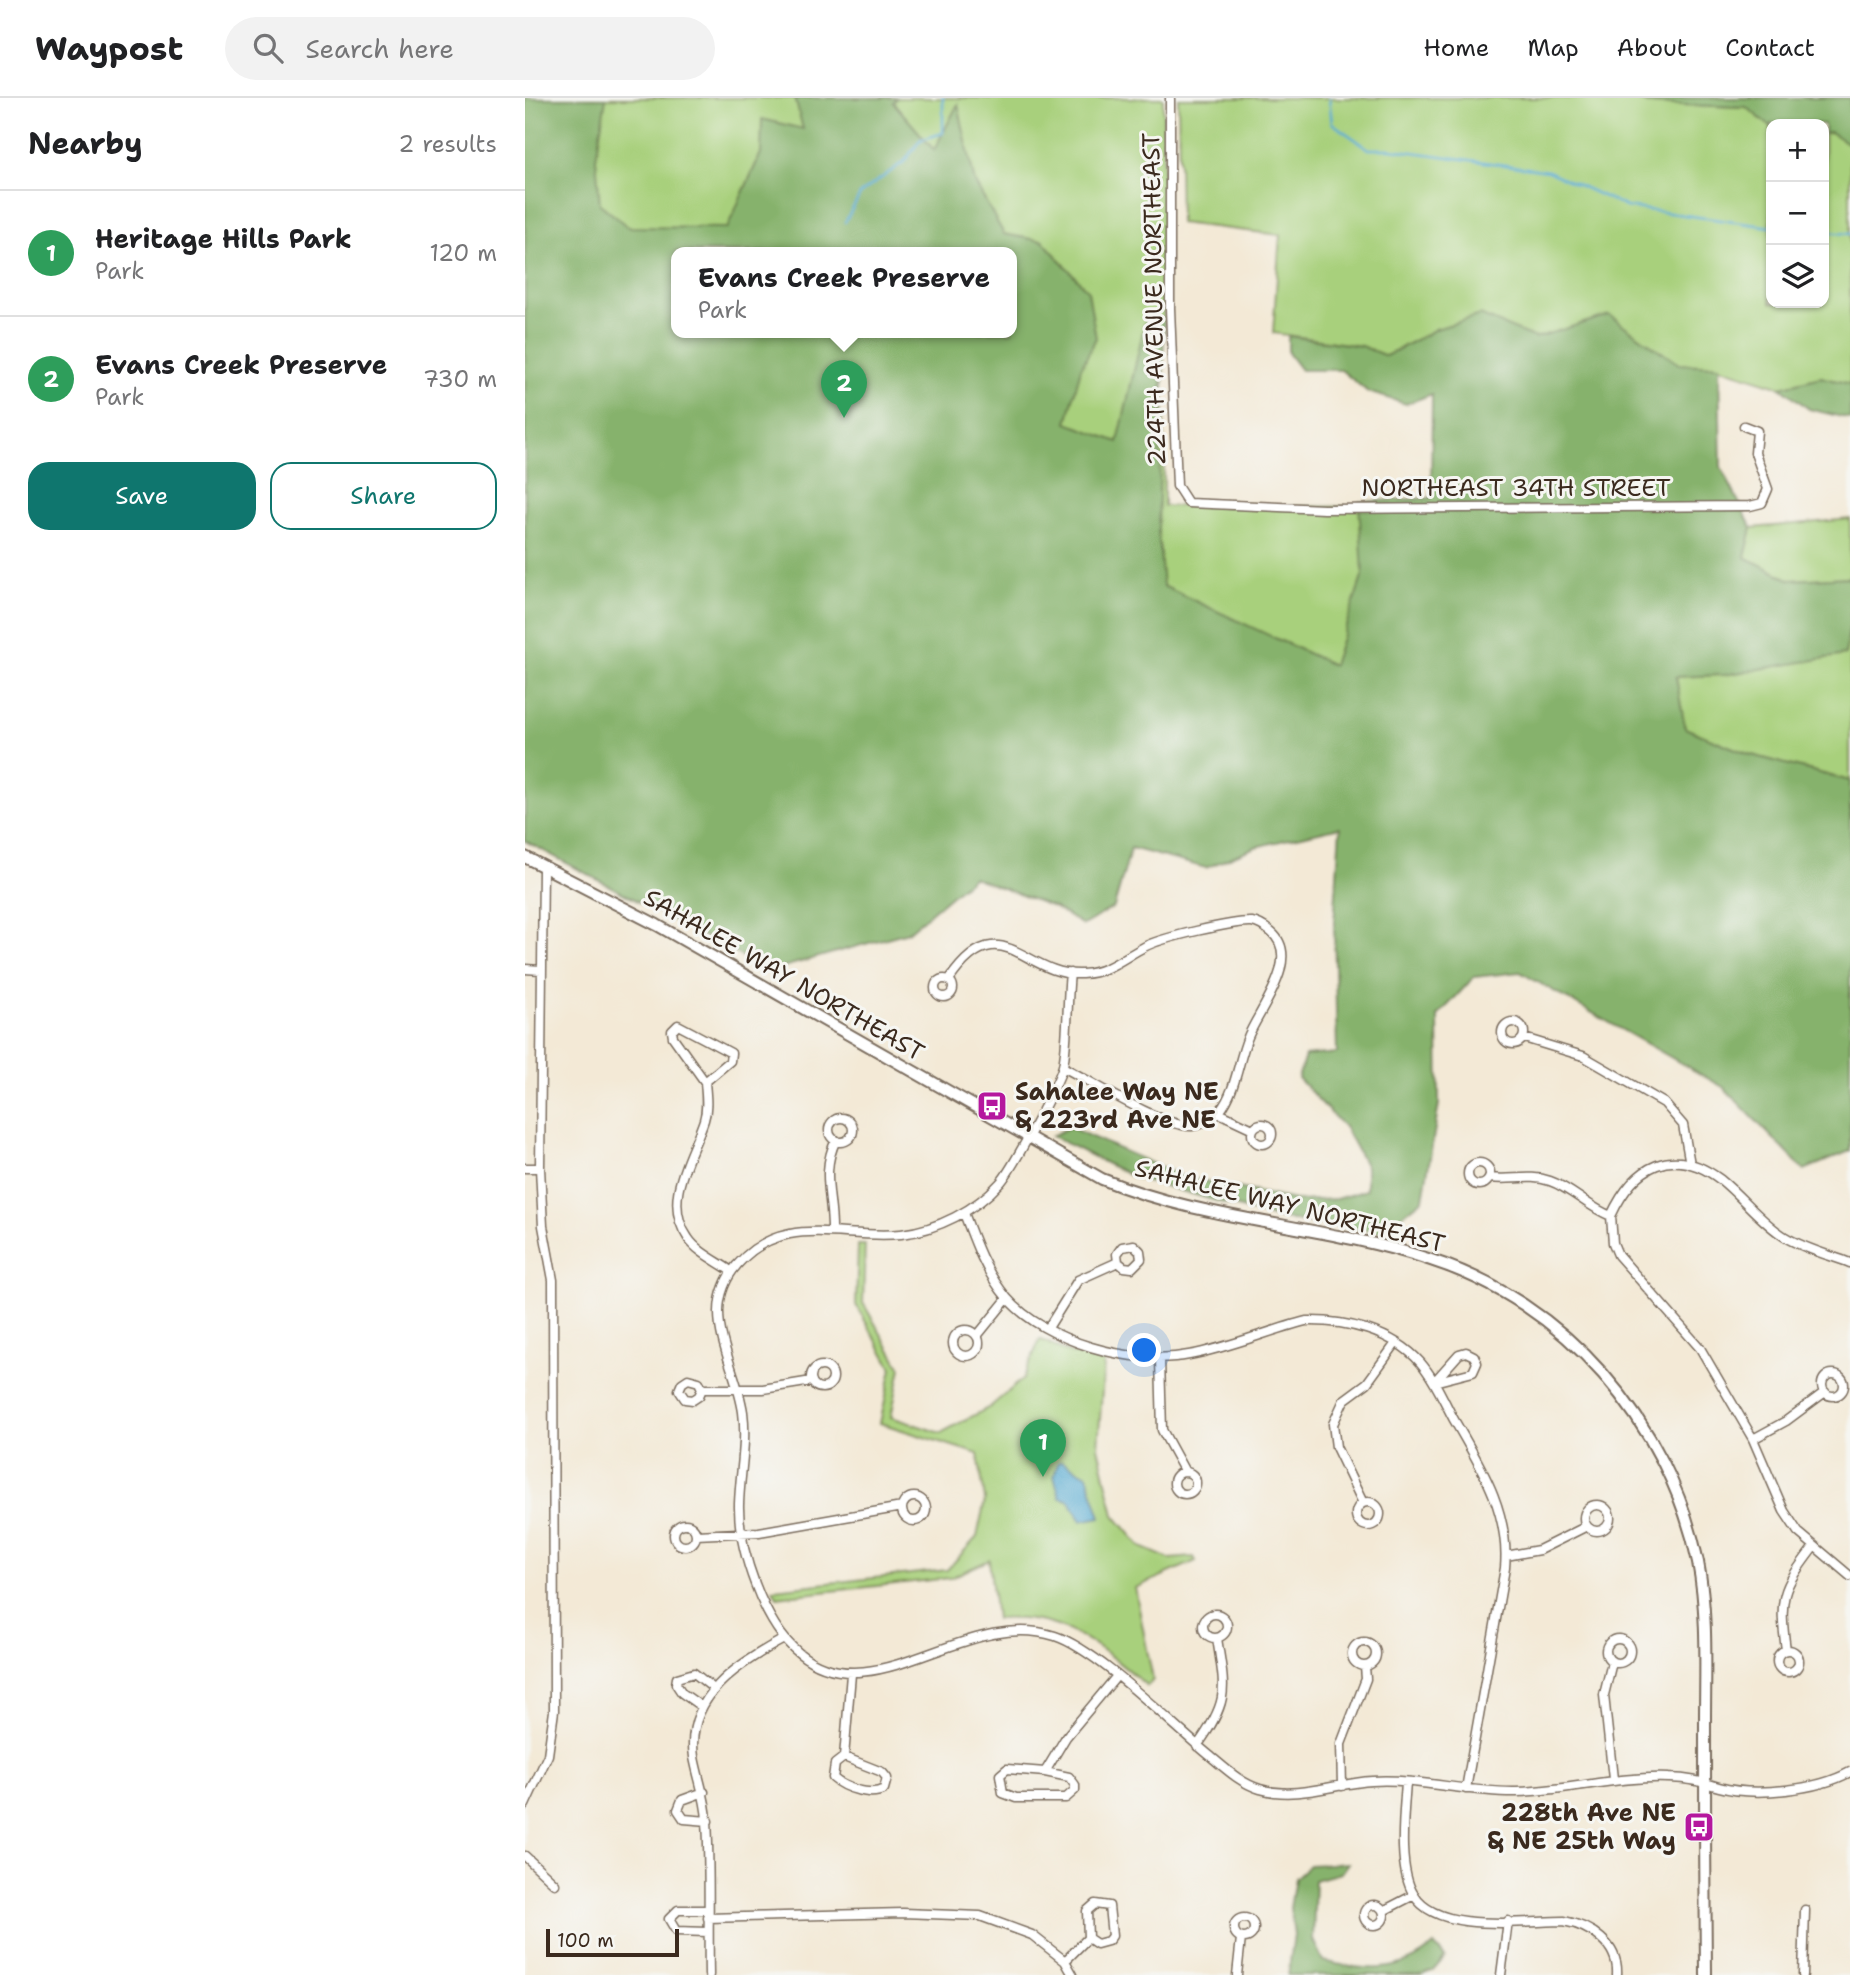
<!DOCTYPE html>
<html lang="en">
<head>
<meta charset="utf-8">
<style>
  :root { --surface:#fff; --page:#f2f2f2; --text:#202124; --muted:#757577; --line:#e0e0e0; --accent:#0f766e }
  body { margin:0; font-family:"Shantell Sans",sans-serif; background:var(--page); color:var(--text) }
  .controls { position:absolute; right:21px; top:21px; display:grid; overflow:hidden; border-radius:14px; box-shadow:0 2px 5px #0004 }
  .controls button { width:63px; height:63px; display:grid; place-items:center; padding:0; border:0; border-bottom:2px solid var(--line); background:var(--surface); color:var(--text); font:35px sans-serif }
  .scale { position:absolute; left:21px; bottom:18px; width:133px; box-sizing:border-box; padding-left:7px; border:4px solid #3b2a1e; border-top:0; font-size:19px; line-height:24px; white-space:nowrap; color:#3b2a1e; -webkit-text-stroke:5px #f6f6f2; paint-order:stroke }
  .you { position:absolute; left:620px; top:1253px; width:24px; height:24px; margin:-18px; border:5px solid #fff; border-radius:50%; background:#1a73e8; box-shadow:0 0 0 10px #1a73e833 }
  .badge { display:grid; place-items:center; width:46px; height:46px; border-radius:50%; background:var(--accent); color:#fff; font-size:23px; font-weight:700 }
  .pin { position:absolute; translate:-50% -58px; filter:drop-shadow(0 2px 4px #0008) }
  .pin::after { content:''; position:absolute; top:37px; width:24px; height:21px; background:inherit; clip-path:polygon(0 0,100% 0,50% 100%) }
  .popup { position:absolute; left:146px; top:149px; width:346px; height:91px; box-sizing:border-box; display:grid; place-content:center; border-radius:14px; background:var(--surface); filter:drop-shadow(0 2px 5px #0005); font-size:23px; white-space:nowrap; color:var(--muted) }
  .popup b { font-size:26px; color:var(--text) }
  .popup::after { content:''; position:absolute; left:50%; top:100%; margin-left:-14px; border:14px solid transparent; border-top-color:var(--surface) }
  .list { margin:0; padding:0; list-style:none }
  h2 { display:flex; justify-content:space-between; align-items:center; height:91px; margin:0; padding:0 28px; font-size:30px }
  h2 small { font-size:23px; font-weight:400; color:var(--muted) }
  .list li { display:grid; grid-template-columns:46px 1fr auto; gap:21px; align-items:center; box-sizing:border-box; height:126px; padding:0 28px; border-top:2px solid var(--line) }
  .list b { display:block; font-size:26px; white-space:nowrap }
  .list p { margin:0; font-size:23px; white-space:nowrap; color:var(--muted) }
  .list em { font-size:23px; font-style:normal; color:var(--muted) }
  .actions { display:flex; gap:14px; padding:21px 28px }
  .actions a { flex:1; padding:16px 0; border:2px solid var(--accent); border-radius:21px; text-align:center; font-size:24px; color:var(--accent) }
  .actions .main { background:var(--accent); color:#fff }
  .icon { flex:none; width:38px; height:38px; fill:none; stroke:currentColor; stroke-width:2; stroke-linecap:round; stroke-linejoin:round }
  .map { position:relative; flex:none; width:1325px; height:1877px; overflow:hidden }
  header { display:flex; align-items:center; gap:42px; box-sizing:border-box; height:98px; padding:0 35px; background:var(--surface); border-bottom:2px solid var(--line) }
  header strong { font-size:33px }
  nav { display:flex; gap:38px; margin-inline-start:auto; font-size:24px }
  .search { width:490px; height:63px; background:var(--page); display:flex; align-items:center; gap:18px; box-sizing:border-box; padding:0 24px; border-radius:38px; color:var(--muted); font-size:26px }
  main { display:flex }
  aside { flex:1; background:var(--surface) }
  .map>svg:first-child { display:block }
</style>
</head>
<body>
<header>
<strong>Waypost</strong>
<div class="search"><svg class="icon" aria-label="search" viewBox="0 0 24 24"><circle cx="10" cy="10" r="6"/><path d="M15 15l6 6"/></svg>Search here</div>
<nav><a>Home</a><a>Map</a><a>About</a><a>Contact</a></nav>
</header>
<main>
<aside>
<h2>Nearby<small>2 results</small></h2>
<ul class="list">
<li><span class="badge" style="background:#2e9e5b">1</span><div><b>Heritage Hills Park</b><p>Park</p></div><em>120 m</em></li>
<li><span class="badge" style="background:#2e9e5b">2</span><div><b>Evans Creek Preserve</b><p>Park</p></div><em>730 m</em></li>
</ul>
<div class="actions"><a class="main">Save</a><a>Share</a></div>
</aside>
<div class="map">
<svg width="1325" height="1877" viewBox="0 0 1325 1877">
  <rect width="100%" height="100%" fill="#f6f6f2"/>
  <filter id="ink" filterUnits="userSpaceOnUse"><feTurbulence type="fractalNoise" baseFrequency=".0143" numOctaves="2"/><feDisplacementMap in="SourceGraphic" scale="14" xChannelSelector="R" yChannelSelector="G"/><feConvolveMatrix kernelMatrix="1 2 1 2 8 2 1 2 1" color-interpolation-filters="sRGB"/></filter>
  <filter id="wash" filterUnits="userSpaceOnUse"><feTurbulence type="fractalNoise" baseFrequency=".00686" numOctaves="4" result="noise"/><feDisplacementMap in="SourceGraphic" scale="28" xChannelSelector="R" yChannelSelector="G"/><feGaussianBlur stdDeviation="1.57" result="paint"/><feColorMatrix in="noise" values="0 0 0 0 0 0 0 0 0 0 0 0 0 0 0 0 0 1.4 0 .05"/><feComposite in="paint" operator="in"/></filter>
  <g filter="url(#wash)">
    <rect width="100%" height="100%" fill="#f3e9d6"/>
    <path fill="#a8d07c" stroke="#727d4d" stroke-width="2" fill-rule="evenodd" d="M0,0H638L639,408L912,409L911,231L861,258L836,248L748,235L755,137L655,125L653,0H1105L1124,6L1221,9L1246,29V205H1299V35L1305,33L1325,47V286L1296,279L1256,289L1187,267V577L1320,557L1325,527V683L1223,656L1188,642L0,677ZM151,154H487V234H151Z
      M1325,421V479L1265,482L1220,459L1227,430Z
      M333,1147H340L338,1205L376,1270L366,1319L416,1335L465,1309L498,1281L515,1241L542,1254L579,1264L573,1349L589,1417L616,1449L644,1461L669,1459L671,1463L610,1490L628,1582L622,1588C573,1547 539,1516 471,1521L464,1462L425,1480L252,1499L248,1491L422,1472L452,1439L460,1402L453,1356L355,1325L367,1270L331,1207Z"/>
    <path fill="#86b26c" stroke="#606e45" stroke-width="2" fill-rule="evenodd" d="M0,0H81L71,60L75,106L103,129L202,130L236,55L237,21L278,31L270,0H372L368,4L409,52L433,6L450,85L479,136L518,143L563,193L571,240L556,270L542,325L593,344L620,224L639,220L633,432L638,488L808,567L838,476L834,404L906,400L907,296L881,306L843,294L816,272H776L763,255V238L836,248L861,258L911,231L955,217L1010,240L1084,217L1154,266L1194,268L1196,369L1227,430L1220,459L1265,482L1325,479V526L1320,557L1199,577L1151,579L1160,630L1223,656L1325,683V1053L1279,1072L1198,989L995,874L949,879L913,918L914,1006L898,1101L857,1134L751,1120L608,1079L527,1038L544,1029L656,1078L775,1103L811,1101L841,1092V1069L820,1030L773,980L780,958L812,955L809,827L815,729L730,749L681,770L606,750L589,809L558,827L528,809L448,779L383,834L244,873L0,743ZM151,154H487V234H151Z
      M1105,0H1325V47L1305,34L1299,35V26H1246V29L1221,9L1124,6Z
      M1296,279L1325,286V321L1284,311L1256,289Z
      M823,1765L816,1775L790,1782L788,1842L798,1863C838,1873 875,1877 909,1847L920,1859L908,1873L896,1877H763L769,1837L765,1810L770,1780L784,1767Z"/>
    <path fill="#56aad2" stroke="#486a78" stroke-width="2" d="M537,1363L562,1377L576,1419L556,1423L544,1402L535,1400L529,1378L533,1364Z"/>
    <g fill="none" stroke-linecap="round" stroke-linejoin="round">
      <path stroke="#56aad2" stroke-width="2.5" d="M804,0L807,25L844,51H866L1023,73L1101,109L1246,129
        M320,124L336,95L380,63L395,42L418,35V0
        M1299,134L1325,136"/>
    </g>
  </g>
  <g filter="url(#ink)">
    <g fill="none" stroke-linecap="round" stroke-linejoin="round">
      <g stroke="#7b6d5e" stroke-width="11">
        <path id="street" d="M645,0V210L652,388L663,405L799,411L1225,408L1237,405L1243,391L1230,355L1232,333L1219,328
          M0,871L16,872
          M545,875C542,902 543,943 538,968C534,984 487,1072 475,1085C451,1112 412,1132 376,1136C316,1142 258,1114 212,1167C201,1179 194,1197 194,1214C194,1247 213,1280 218,1314C222,1344 215,1375 214,1406C213,1450 238,1526 274,1555C349,1616 440,1509 530,1538C573,1552 646,1626 684,1657C700,1670 715,1685 735,1691C771,1702 812,1685 847,1683C895,1680 943,1695 991,1694C1043,1693 1092,1678 1144,1680C1163,1680 1177,1684 1194,1689C1230,1699 1293,1692 1325,1674
          M410 890a9 9 0 1 1 18 0a9 9 0 1 1-18 0Z
          M424,882C475,807 499,879 557,876C582,875 598,860 619,849C635,840 709,823 727,824C734,825 741,830 746,834C778,860 733,913 723,939C713,963 711,993 695,1013C689,1021 677,1027 667,1028C640,1030 565,983 538,969
          M977 935a11 11 0 1 1 22 0a11 11 0 1 1-22 0Z
          M999,940L1058,958L1139,1005L1158,1027L1165,1066
          M180,984L148,939L147,933L153,927L206,955L205,963L180,984C181,997 183,1010 179,1022C167,1059 136,1101 163,1140C172,1154 192,1163 206,1173
          M694,1015L728,1031
          M304 1032a12 12 0 1 1 24 0a12 12 0 1 1-24 0Z
          M727 1036a10 10 0 1 1 20 0a10 10 0 1 1-20 0Z
          M943 1076a11 11 0 1 1 22 0a11 11 0 1 1-22 0Z
          M0,1070H15
          M965,1080C985,1083 1005,1076 1025,1083C1046,1090 1064,1110 1086,1118L1088,1145L1093,1157L1175,1250L1228,1341L1259,1413L1273,1434L1325,1478
          M439,1115C450,1145 461,1175 482,1200C520,1244 608,1268 664,1257C703,1250 742,1233 781,1223C821,1222 867,1233 895,1264C909,1280 918,1301 928,1320C955,1367 985,1413 980,1470L941,1691
          M1086,1118C1109,1068 1147,1045 1196,1082C1218,1100 1236,1124 1260,1139C1280,1151 1304,1157 1325,1165
          M307,1134C308,1101 295,1074 311,1042
          M523,1230L553,1182L593,1164L599,1169L607,1170L616,1161L615,1153L609,1147L597,1149L592,1156L593,1164
          M428 1245a13 13 0 1 1 26 0a13 13 0 1 1-26 0Z
          M452,1238L482,1201
          M941,1254L949,1258L952,1265L948,1274L909,1284L934,1256Z
          M635,1261L637,1332L660,1374
          M286 1279a11 11 0 1 1 22 0a11 11 0 1 1-22 0Z
          M1297 1287a11 11 0 1 1 22 0a11 11 0 1 1-22 0Z
          M177,1291L174,1284L163,1281L157,1285L154,1292L160,1301L168,1302L174,1298L177,1291H238L287,1283
          M1228,1341L1261,1323L1300,1294
          M649 1385a11 11 0 1 1 22 0a11 11 0 1 1-22 0Z
          M377 1411a12 12 0 1 1 24 0a12 12 0 1 1-24 0Z
          M831 1416a12 12 0 1 1 24 0a12 12 0 1 1-24 0Z
          M838,1405L811,1349L808,1326L819,1302L842,1285L871,1245
          M1059 1420a13 13 0 1 1 26 0a13 13 0 1 1-26 0Z
          M149 1437a11 11 0 1 1 22 0a11 11 0 1 1-22 0Z
          M171,1437L234,1434L377,1409
          M981,1458L1014,1452L1062,1428
          M678 1528a12 12 0 1 1 24 0a12 12 0 1 1-24 0Z
          M1081 1553a12 12 0 1 1 24 0a12 12 0 1 1-24 0Z
          M827 1556a12 12 0 1 1 24 0a12 12 0 1 1-24 0Z
          M1261,1552C1254,1499 1256,1492 1288,1450
          M1252 1563a11 11 0 1 1 22 0a11 11 0 1 1-22 0Z
          M1087,1564L1079,1597L1088,1681
          M177,1609L157,1595L151,1586L152,1580L169,1575L189,1591
          M672,1648C705,1602 700,1593 692,1540
          M319,1659L357,1674L362,1680L359,1691C346,1699 319,1690 308,1680L310,1666L319,1659L326,1576
          M520,1674L544,1679L550,1687V1692L541,1700H491L478,1695L475,1677L482,1671L520,1674L541,1639L591,1579
          M881,1684C879,1715 872,1770 889,1797C912,1836 999,1823 1039,1823C1065,1828 1094,1846 1092,1877
          M817,1688L816,1646L841,1581L840,1569
          M179,1694L157,1702L153,1712L159,1721L183,1723
          M0,1707L23,1657L29,1613L28,1182L18,1128L15,1070L18,768
          M0,1758L30,1786
          M839 1817a10 10 0 1 1 20 0a10 10 0 1 1-20 0Z
          M183,1812H153L144,1821L151,1833L183,1834
          M858,1813L889,1797
          M709 1830a10 10 0 1 1 20 0a10 10 0 1 1-20 0Z
          M183,1820L378,1815L455,1818L507,1837L540,1863L548,1877
          M540,1863L563,1840L572,1846L583,1843L587,1838L584,1808L570,1806L562,1813L563,1840
          M184,1877C183,1825 185,1773 182,1722C181,1700 173,1681 169,1659C160,1599 214,1565 259,1541
          M712,1877L716,1840
          M976,1877L983,1823
          M1278,1877L1280,1812"/>
      </g>
      <g stroke="#7b6d5e" stroke-width="14">
        <path id="secondary" d="M0,759L132,827L577,1081C681,1124 797,1126 903,1161C1040,1204 1144,1325 1173,1464C1183,1516 1180,1571 1180,1623C1180,1708 1180,1792 1181,1877"/>
      </g>
      <use href="#street" stroke="#fff" stroke-width="8"/>
      <use href="#secondary" stroke="#fff" stroke-width="10"/>
    </g>
  </g>
  <defs>
    <g id="bus-square" transform="scale(1.575)"><rect x="-9" y="-9" width="18" height="18" rx="4" fill="#b5179e" stroke="#f6f6f2"/><path d="M-5-6H5V4H4V6H2V4H-2V6H-4V4H-5ZM-3.5-4V0h7V-4ZM-3.5 1.2v1.5H-2V1.2ZM2 1.2v1.5H3.5V1.2Z" fill="#fff"/></g>
  </defs>
  <g fill-rule="evenodd">
    <use href="#bus-square" x="467" y="1008"/>
    <use href="#bus-square" x="1174" y="1729"/>
  </g>
  <g text-anchor="middle" stroke-width="6" stroke-linejoin="round" paint-order="stroke">
    <g font-size="24" fill="#3b2a1e" stroke="#f6f6f2">
      <text transform="translate(629 201) rotate(-91)" y="8">224TH AVENUE NORTHEAST</text>
      <text x="991" y="398">NORTHEAST 34TH STREET</text>
      <text transform="translate(259 877) rotate(30)" y="8">SAHALEE WAY NORTHEAST</text>
      <text transform="translate(765 1108) rotate(14)" y="8">SAHALEE WAY NORTHEAST</text>
    </g>
    <g font-size="24" font-weight="bold" fill="#3b2a1e" stroke="#f6f6f2" text-anchor="start">
      <text x="490" y="1002">Sahalee Way NE<tspan x="490" dy="28">&amp; 223rd Ave NE</tspan></text>
      <text x="1151" y="1723" text-anchor="end">228th Ave NE<tspan x="1151" dy="28">&amp; NE 25th Way</tspan></text>
    </g>
  </g>
</svg>
<div class="controls">
<button>+</button>
<button>−</button>
<button><svg class="icon" aria-label="layers" viewBox="0 0 24 24"><path d="M12 4l9 5-9 5-9-5zM3 14l9 5 9-5"/></svg></button>
</div>
<div class="scale">100 m</div>
<div class="you"></div>
<div class="pin badge" style="left:518px;top:1379px;background:#2e9e5b">1</div>
<div class="pin badge" style="left:319px;top:320px;background:#2e9e5b">2</div>
<div class="popup"><b>Evans Creek Preserve</b>Park</div>
</div>
</main>
</body>
</html>
